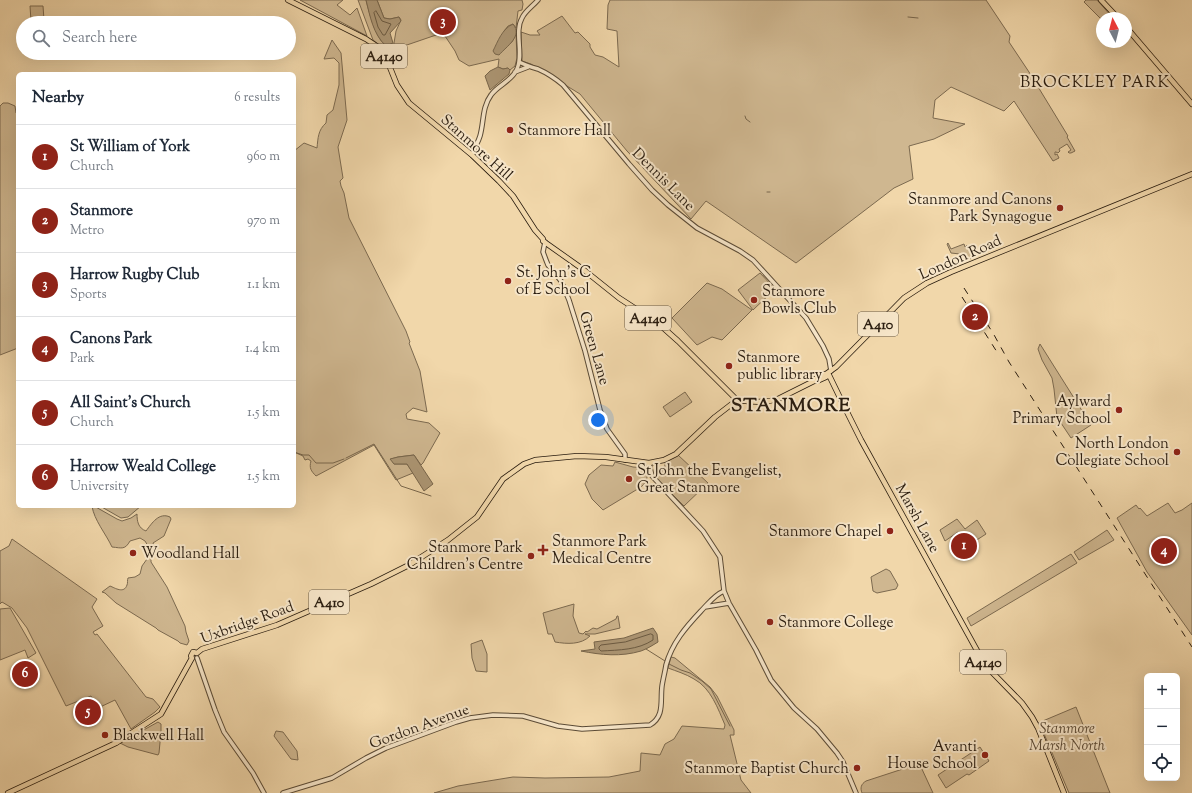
<!DOCTYPE html>
<html lang="en">
<head>
<meta charset="utf-8">
<style>
  :root { --surface:#fff; --page:#f6f6f7; --text:#1f2937; --muted:#747a83; --line:#e0e1e3; --accent:#8f2418 }
  body { margin:0; font-family:"Sorts Mill Goudy",serif; background:var(--page); color:var(--text) }
  .controls { position:absolute; right:12px; bottom:12px; display:grid; overflow:hidden; border-radius:6px; box-shadow:0 4px 16px #0002 }
  .controls button { width:36px; height:36px; display:grid; place-items:center; padding:0; border:0; border-bottom:1px solid var(--line); background:var(--surface); color:var(--text); font:20px sans-serif }
  .compass { position:absolute; left:1096px; top:12px; width:36px; height:36px; border-radius:50%; background:var(--surface); box-shadow:0 4px 16px #0002; rotate:353deg }
  .you { position:absolute; left:598px; top:420px; width:14px; height:14px; margin:-10px; border:3px solid #fff; border-radius:50%; background:#1a73e8; box-shadow:0 0 0 6px #1a73e833 }
  .badge { display:grid; place-items:center; width:26px; height:26px; border-radius:50%; background:var(--accent); color:#fff; font-size:13px; font-weight:700 }
  .pin { position:absolute; translate:-50% -50%; border:2px solid #fff; box-shadow:0 1px 4px #0006 }
  .list { margin:0; padding:0; list-style:none }
  h2 { display:flex; justify-content:space-between; align-items:center; height:52px; margin:0; padding:0 16px; font-size:17px }
  h2 small { font-size:13px; font-weight:400; color:var(--muted) }
  .list li { display:grid; grid-template-columns:26px 1fr auto; gap:12px; align-items:center; box-sizing:border-box; height:64px; padding:0 16px; border-top:1px solid var(--line) }
  .list b { display:block; font-size:15px; white-space:nowrap }
  .list p { margin:0; font-size:13px; white-space:nowrap; color:var(--muted) }
  .list em { font-size:13px; font-style:normal; color:var(--muted) }
  .icon { flex:none; width:22px; height:22px; fill:none; stroke:currentColor; stroke-width:2; stroke-linecap:round; stroke-linejoin:round }
  .map { position:relative; flex:none; width:1192px; height:793px; overflow:hidden }
  .search { position:absolute; background:var(--surface); box-shadow:0 4px 16px #0002; left:16px; top:16px; width:280px; height:44px; display:flex; align-items:center; gap:10px; box-sizing:border-box; padding:0 14px; border-radius:22px; color:var(--muted); font-size:15px }
  .panel { position:absolute; background:var(--surface); box-shadow:0 4px 16px #0002; left:16px; top:72px; width:280px; height:436px; border-radius:6px }
  .map>svg:first-child { display:block }
</style>
</head>
<body>
<div class="map">
<svg width="1192" height="793" viewBox="0 0 1192 793">
  <rect width="100%" height="100%" fill="#f1d7aa"/>
  <filter id="stains"><feTurbulence type="fractalNoise" baseFrequency=".005" numOctaves="4"/><feColorMatrix values="0 0 0 0 .2 0 0 0 0 .09 0 0 0 0 .02 0 0 0 .5 -.17"/></filter>
  <radialGradient id="worn" r=".72"><stop offset=".6" stop-color="#630" stop-opacity="0"/><stop offset="1" stop-color="#630" stop-opacity=".3"/></radialGradient>
  <path fill="#cfb790" stroke="#7c6a50" d="M300,0H343L337,5L350,15L357,8L367,36Z
    M358,0H366C369,12 375,36 384,44C386,47 390,48 393,49L396,31L401,20L399,17L390,19L384,18L377,0H522L523,4L522,10L518,11L516,28L513,24L508,26L504,31L506,47L512,42L516,34L517,58L515,66L510,70L508,68L503,69L498,67L499,59L469,66L459,60L455,51L445,36L439,34L401,47L390,61L383,48L373,40Z
    M610,0H986L1010,36L1009,42L1029,72L1068,136L1067,137L1075,151L1071,153H1069L1068,152L1071,150L1067,144L1059,149L1060,151L1058,153L1056,152H1055V155L1057,154L1059,158L1053,161L1014,101L1004,111L951,87L935,100L933,118L965,124L934,139L909,146L913,179L894,188L796,263L706,201L691,219L627,151L580,94L531,64L522,61L521,32L530,35H540L537,31L562,16L575,33L578,32L590,44V47L595,55L603,57L619,67L617,31L607,29L608,5Z
    M1086,0H1097L1113,18H1102V20L1084,2Z
    M43,6L44,20L31,21L30,6Z
    M332,40L341,53L347,120L338,147L343,178L340,181L341,186L344,193L349,218L406,331L410,342L409,343L420,371L427,412L413,408L406,414L407,419L429,423L440,433L423,463L421,465L414,455L398,457L391,459L394,464H407L413,473L396,480L374,445L316,476C311,471 309,468 311,461L308,459L305,460L303,456L294,452V151L304,143L317,148C318,138 318,130 326,123L327,115L333,110L339,85V63L334,58L324,59Z
    M3,103H8L15,106L16,113H18V348L0,355V106Z
    M948,243L951,249L964,244L965,247L967,245L973,257L970,259L960,254L951,253L947,244Z
    M760,273L775,289L753,310L738,290Z
    M707,283L722,289L752,310L722,340L712,337L697,345L672,318Z
    M1040,344L1091,425L1071,438L1057,417L1054,389L1052,378L1042,360L1038,349Z
    M685,392L692,402L670,417L663,407Z
    M678,455L708,483L684,506L655,477L664,469L666,461Z
    M615,462L633,467L645,468L647,469C648,476 647,482 641,487L603,510L592,499L585,484L589,475L601,465L613,466Z
    M1168,503L1175,513L1182,510L1192,503V635L1147,572L1117,518L1136,505L1139,509L1140,508L1147,516Z
    M92,506H94L117,519L122,521L131,518L137,514C137,521 138,528 146,531C152,523 159,512 170,517L171,519L164,536L153,543L156,552L151,558V562L167,587L185,626L186,632L189,641L187,645L180,643L178,641L158,630L156,628L116,603L105,593L102,592L110,586C115,588 124,594 127,585C128,583 127,580 128,578L135,577L140,574L142,566L147,559L148,546L145,541L140,538L130,541C125,550 122,548 112,547C106,534 94,520 92,506Z
    M100,506H141L128,517L121,518Z
    M957,519L965,529L977,520L986,534L969,545L958,532L945,541L940,530Z
    M1107,530L1114,540L1079,560L1074,552Z
    M12,539L97,599L92,607L103,626L93,632L95,635L97,634L146,697L153,699L160,707L155,712L131,729L115,700L98,708L91,696L66,706L27,628L12,608L2,602L0,604V551L9,546Z
    M1071,554L1077,563L971,626L967,618Z
    M886,569L890,571L898,585L896,589L877,593L873,591L871,577Z
    M574,604L573,616L579,633L583,634L586,631L587,632L593,628L597,629L616,619L617,616H618L620,628L595,634H585L590,636C581,645 567,644 555,642L552,634H548L543,613Z
    M10,608L36,653L28,658L25,650L0,660V609Z
    M482,640L487,654V672L476,671L472,658L471,644Z
    M671,657L675,658L710,687L717,696L734,730V735H730L741,780L751,793H434L458,786L513,777L545,778L609,777L640,771L641,753L660,755L665,744L674,739L682,726L724,729L725,725C718,709 711,688 694,679C686,674 676,671 668,668Z
    M1076,707L1110,793H1069L1042,729L1038,723Z
    M158,722L161,724V732L159,753L158,755L128,747L120,743Z
    M276,731L283,732L297,751L298,760L291,759L274,736Z
    M980,747L989,761L969,775L967,774L946,788L938,775Z
    M915,765H918L921,767L933,793H862C860,788 861,784 866,781Z"/>
  <path fill="#ad9775" stroke="#78664c" d="M366,0H377L384,18L390,19L399,17L401,21L390,33L393,43L386,46C373,34 370,16 366,0Z
    M513,24C523,36 507,46 499,55L495,54L493,51C498,41 502,29 513,24Z
    M498,67L503,69L508,68L510,70L509,74L490,90L485,76L490,71Z
    M414,455L433,484L424,491L407,464H394L390,459L398,457Z
    M653,628L657,634L658,642C653,645 647,649 641,651C621,657 601,655 581,651L595,649L594,642L624,638Z"/>
  <g fill="none" stroke-linecap="round" stroke-linejoin="round">
    <path stroke="#6b5a42" stroke-width="1" d="M376,11L382,21L391,24L385,35H383L378,27L374,13Z
      M651,634L653,635V640C638,650 619,650 601,651L599,649V647L601,645L625,642Z"/>
    <path stroke="#78664c" stroke-width="1" d="M908,17L918,18
      M745,116L746,119L750,122
      M767,192H770
      M294,452L303,455H309L316,463H333L344,459
      M346,458L374,444L401,486L431,496
      M646,649L665,661
      M669,664L681,670L690,673L702,681L711,689L730,726"/>
    <g stroke="#5b4b36" stroke-width="5.5">
      <path id="minor" d="M519,62C525,65 531,67 538,69C547,73 556,79 563,85L629,164L652,190L668,205L697,228L740,251L753,260L806,318L823,346L829,359L831,371
        M515,72L528,67
        M472,155C474,148 478,143 480,136C484,122 482,107 491,95C498,85 512,81 517,69C524,54 514,32 522,18C525,11 533,6 538,0
        M545,242L543,252L546,260L548,265L561,281L569,300L585,351L600,410L607,429L625,454V460
        M649,463L652,476L703,531L720,557L724,591L729,603L756,650L771,680L794,708L817,729L837,753L843,762L856,793
        M705,607L729,603
        M197,658L215,710L224,732L253,773L264,793
        M283,793L332,778L366,758L386,748L456,722L470,718L493,715L523,716L558,726L582,729L650,725C665,716 660,701 662,686C663,679 665,672 666,665C672,643 686,627 701,611C708,604 714,595 724,591"/>
    </g>
    <g stroke="#291c0f" stroke-width="6">
      <path id="major" d="M288,0L366,39L381,49L387,60L397,85L409,103L472,155L499,181L513,196L535,230L543,239V241L584,270L619,298L659,324L678,341L737,400
        M1101,0L1118,18
        M1126,27L1192,104
        M828,373L844,406L861,440L985,665L1022,703L1032,717L1038,728L1064,793
        M814,381L815,379L824,374H826L836,367L904,298L927,283L951,272L1192,174
        M737,400C750,402 765,403 778,399L814,381H817L826,377V374
        M197,653L202,649L277,625L371,584L409,565L448,540L477,517L503,479L524,464L535,460L577,456L606,457L649,463L664,460L676,454L715,417L737,400
        M192,658L191,656L193,652L197,653
        M8,793L116,743L161,714L192,658"/>
    </g>
    <use href="#minor" stroke="#f6e5c8" stroke-width="3.5"/>
    <use href="#major" stroke="#f1d7aa" stroke-width="4.5"/>
    <path stroke="#291c0f" stroke-width="1" stroke-dasharray="7 7" stroke-linecap="butt" d="M964,288L993,333L1009,362L1192,647
      M962,297L997,352"/>
  </g>
  <g fill="#8f2418" stroke="#f6e5c8" stroke-width="1.5">
    <circle cx="510" cy="130" r="4"/>
    <circle cx="1060" cy="208" r="4"/>
    <circle cx="508" cy="281" r="4"/>
    <circle cx="754" cy="300" r="4"/>
    <circle cx="729" cy="366" r="4"/>
    <circle cx="1119" cy="410" r="4"/>
    <circle cx="1177" cy="452" r="4"/>
    <circle cx="629" cy="479" r="4"/>
    <circle cx="890" cy="531" r="4"/>
    <path d="M541 544h4v4h4v4h-4v4h-4v-4h-4v-4h4z"/>
    <circle cx="133" cy="553" r="4"/>
    <circle cx="531" cy="556" r="4"/>
    <circle cx="770" cy="622" r="4"/>
    <circle cx="105" cy="735" r="4"/>
    <circle cx="985" cy="755" r="4"/>
    <circle cx="857" cy="768" r="4"/>
  </g>
  <g text-anchor="middle" stroke-width="4" stroke-linejoin="round" paint-order="stroke">
    <g fill="#f6e5c8" stroke="#665846" stroke-width="1">
      <rect x="361" y="44" width="46" height="24" rx="3"/>
      <rect x="625" y="306" width="46" height="24" rx="3"/>
      <rect x="858" y="312" width="40" height="24" rx="3"/>
      <rect x="309" y="590" width="40" height="24" rx="3"/>
      <rect x="960" y="650" width="46" height="24" rx="3"/>
    </g>
    <g font-size="14" font-weight="bold" fill="#291c0f">
      <text x="384" y="61">A4140</text>
      <text x="648" y="323">A4140</text>
      <text x="878" y="329">A410</text>
      <text x="329" y="607">A410</text>
      <text x="983" y="667">A4140</text>
    </g>
    <g font-size="15" fill="#291c0f" stroke="#f6e5c8" text-anchor="start">
      <text x="518" y="135">Stanmore Hall</text>
      <text x="1052" y="204" text-anchor="end">Stanmore and Canons<tspan x="1052" dy="17">Park Synagogue</tspan></text>
      <text x="516" y="277">St. John's C<tspan x="516" dy="17">of E School</tspan></text>
      <text x="762" y="296">Stanmore<tspan x="762" dy="17">Bowls Club</tspan></text>
      <text x="737" y="362">Stanmore<tspan x="737" dy="17">public library</tspan></text>
      <text x="1111" y="406" text-anchor="end">Aylward<tspan x="1111" dy="17">Primary School</tspan></text>
      <text x="1169" y="448" text-anchor="end">North London<tspan x="1169" dy="17">Collegiate School</tspan></text>
      <text x="637" y="475">St John the Evangelist,<tspan x="637" dy="17">Great Stanmore</tspan></text>
      <text x="882" y="536" text-anchor="end">Stanmore Chapel</text>
      <text x="552" y="546">Stanmore Park<tspan x="552" dy="17">Medical Centre</tspan></text>
      <text x="523" y="552" text-anchor="end">Stanmore Park<tspan x="523" dy="17">Children's Centre</tspan></text>
      <text x="141" y="558">Woodland Hall</text>
      <text x="778" y="627">Stanmore College</text>
      <text x="113" y="740">Blackwell Hall</text>
      <text x="977" y="751" text-anchor="end">Avanti<tspan x="977" dy="17">House School</tspan></text>
      <text x="849" y="773" text-anchor="end">Stanmore Baptist Church</text>
    </g>
    <g font-size="15" fill="#291c0f" stroke="#f6e5c8">
      <text transform="translate(477 147) rotate(42)" y="5">Stanmore Hill</text>
      <text transform="translate(664 179) rotate(45)" y="5">Dennis Lane</text>
      <text transform="translate(960 257) rotate(-24)" y="5">London Road</text>
      <text transform="translate(595 348) rotate(74)" y="5">Green Lane</text>
      <text transform="translate(918 518) rotate(61)" y="5">Marsh Lane</text>
      <text transform="translate(247 622) rotate(-20)" y="5">Uxbridge Road</text>
      <text transform="translate(419 726) rotate(-20)" y="5">Gordon Avenue</text>
    </g>
    <g font-size="15" font-style="italic" fill="#5b4a36" stroke="#f6e5c8">
      <text x="1067" y="733">Stanmore<tspan x="1067" dy="17">Marsh North</tspan></text>
    </g>
    <g font-size="16" letter-spacing="1" fill="#291c0f" stroke="#f6e5c8">
      <text x="1095" y="87">BROCKLEY PARK</text>
    </g>
    <g font-size="19" font-weight="bold" letter-spacing="1" fill="#291c0f" stroke="#f6e5c8">
      <text x="791" y="411">STANMORE</text>
    </g>
  </g>
  <rect width="100%" height="100%" filter="url(#stains)"/>
  <rect width="100%" height="100%" fill="url(#worn)"/>
</svg>
<div class="controls">
<button>+</button>
<button>−</button>
<button><svg class="icon" aria-label="locate" viewBox="0 0 24 24"><circle cx="12" cy="12" r="6"/><path d="M12 2v4M12 18v4M2 12h4M18 12h4"/></svg></button>
</div>
<svg class="compass" viewBox="-18 -18 36 36"><path d="M0-13l5 13h-10z" fill="#e53935"/><path d="M0 13l5-13h-10z" fill="#747a83"/></svg>
<div class="you"></div>
<div class="pin badge" style="left:964px;top:546px">1</div>
<div class="pin badge" style="left:975px;top:317px">2</div>
<div class="pin badge" style="left:443px;top:22px">3</div>
<div class="pin badge" style="left:1164px;top:551px">4</div>
<div class="pin badge" style="left:88px;top:712px">5</div>
<div class="pin badge" style="left:25px;top:674px">6</div>
<div class="search"><svg class="icon" aria-label="search" viewBox="0 0 24 24"><circle cx="10" cy="10" r="6"/><path d="M15 15l6 6"/></svg>Search here</div>
<section class="panel">
<h2>Nearby<small>6 results</small></h2>
<ul class="list">
<li><span class="badge">1</span><div><b>St William of York</b><p>Church</p></div><em>960 m</em></li>
<li><span class="badge">2</span><div><b>Stanmore</b><p>Metro</p></div><em>970 m</em></li>
<li><span class="badge">3</span><div><b>Harrow Rugby Club</b><p>Sports</p></div><em>1.1 km</em></li>
<li><span class="badge">4</span><div><b>Canons Park</b><p>Park</p></div><em>1.4 km</em></li>
<li><span class="badge">5</span><div><b>All Saint's Church</b><p>Church</p></div><em>1.5 km</em></li>
<li><span class="badge">6</span><div><b>Harrow Weald College</b><p>University</p></div><em>1.5 km</em></li>
</ul>
</section>
</div>
</body>
</html>
